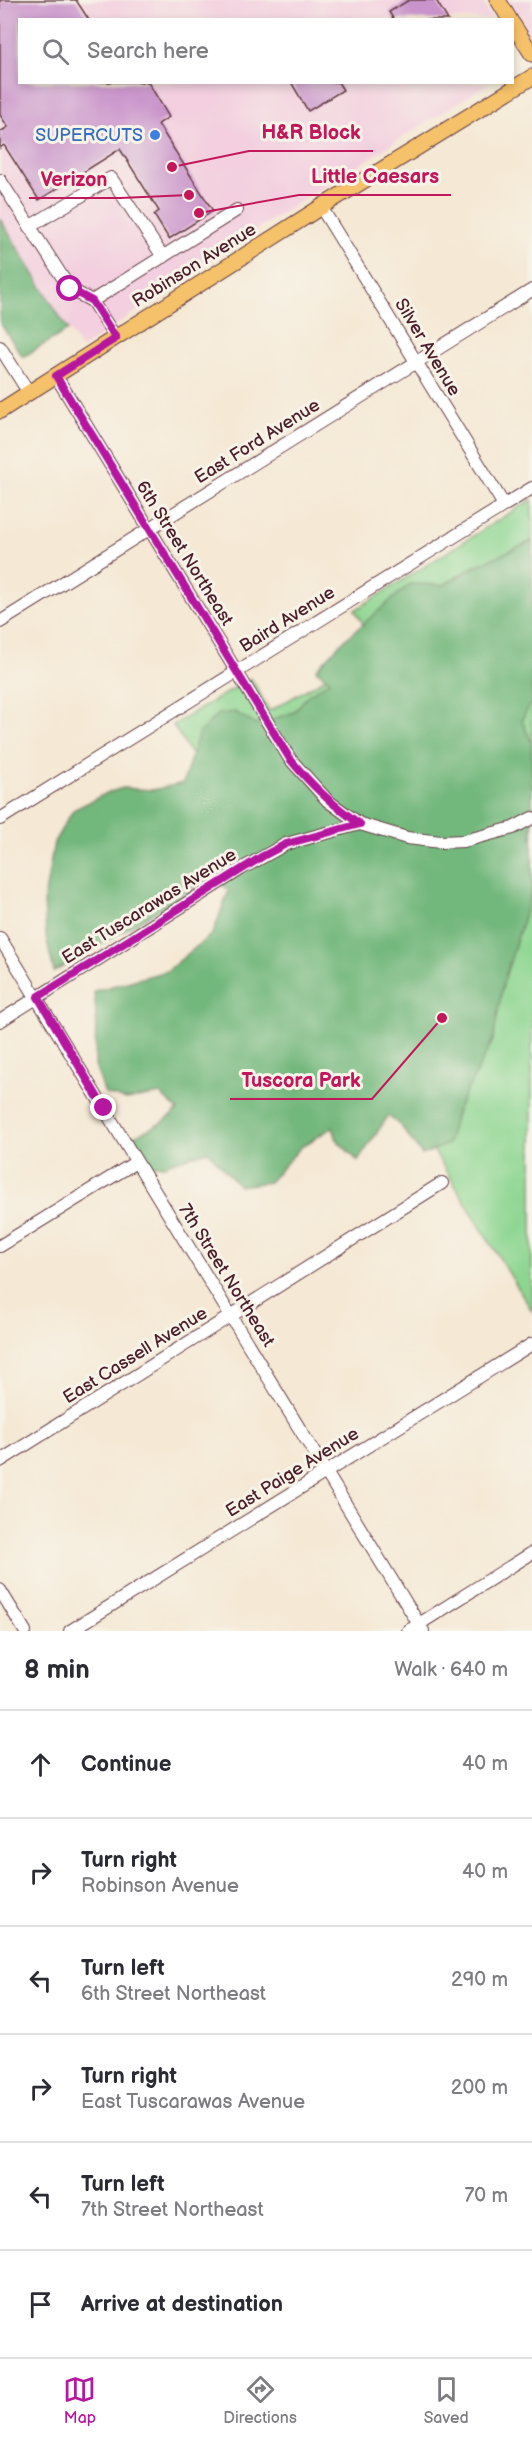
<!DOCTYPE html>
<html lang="en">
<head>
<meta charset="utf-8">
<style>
  :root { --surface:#fff; --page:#f2f2f3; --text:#2b2b33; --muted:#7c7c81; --line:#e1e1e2; --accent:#b5179e }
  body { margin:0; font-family:"Balsamiq Sans",sans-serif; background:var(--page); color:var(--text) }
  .stop { position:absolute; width:18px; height:18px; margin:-14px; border:4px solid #b5179e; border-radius:50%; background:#fff }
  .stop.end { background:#b5179e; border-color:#fff; box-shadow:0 2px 6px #0008 }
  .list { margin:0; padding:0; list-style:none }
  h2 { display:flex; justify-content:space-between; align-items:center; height:78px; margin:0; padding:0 24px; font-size:26px }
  h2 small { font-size:20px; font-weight:400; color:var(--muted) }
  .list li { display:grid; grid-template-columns:39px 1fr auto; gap:18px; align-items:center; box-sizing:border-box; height:108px; padding:0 24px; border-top:2px solid var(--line) }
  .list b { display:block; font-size:22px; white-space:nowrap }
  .list p { margin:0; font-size:20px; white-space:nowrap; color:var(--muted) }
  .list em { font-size:20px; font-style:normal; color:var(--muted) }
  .icon { flex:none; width:33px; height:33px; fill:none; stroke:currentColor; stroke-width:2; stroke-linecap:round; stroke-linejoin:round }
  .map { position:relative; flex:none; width:532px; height:1631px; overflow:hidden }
  .search { position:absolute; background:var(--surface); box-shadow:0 3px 9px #0003; left:18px; right:18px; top:18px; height:66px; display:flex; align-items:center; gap:15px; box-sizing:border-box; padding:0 21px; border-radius:0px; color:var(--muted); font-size:22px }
  .sheet { height:726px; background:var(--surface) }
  nav { display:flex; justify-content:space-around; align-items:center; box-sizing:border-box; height:84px; border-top:2px solid var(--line); background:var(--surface); font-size:16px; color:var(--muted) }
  nav a { display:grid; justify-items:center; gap:3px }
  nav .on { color:var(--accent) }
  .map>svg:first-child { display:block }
</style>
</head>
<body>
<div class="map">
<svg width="532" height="1631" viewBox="0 0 532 1631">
  <rect width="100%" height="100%" fill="#f7f3e8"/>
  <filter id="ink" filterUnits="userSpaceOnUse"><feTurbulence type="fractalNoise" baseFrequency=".0167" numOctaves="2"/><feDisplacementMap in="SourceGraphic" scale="12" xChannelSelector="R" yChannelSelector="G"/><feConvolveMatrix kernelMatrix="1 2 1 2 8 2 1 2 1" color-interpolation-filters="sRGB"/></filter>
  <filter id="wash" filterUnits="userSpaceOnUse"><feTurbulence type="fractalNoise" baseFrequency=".008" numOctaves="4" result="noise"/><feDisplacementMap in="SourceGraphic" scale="24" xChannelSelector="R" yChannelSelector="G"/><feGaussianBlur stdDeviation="1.35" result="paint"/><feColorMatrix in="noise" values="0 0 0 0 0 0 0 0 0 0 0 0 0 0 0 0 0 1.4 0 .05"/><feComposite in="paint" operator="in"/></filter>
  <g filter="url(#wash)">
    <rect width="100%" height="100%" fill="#f5e8d4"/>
    <path fill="#f3cfdf" d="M0,0H481L493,19L20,20V82L489,83L238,241L81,349L0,219Z
      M498,0H532V54Z"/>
    <path fill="#8dd691" stroke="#6c7a5e" stroke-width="1.5" d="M532,499V1311L173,725L251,678L270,711L377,648L355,610Z"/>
    <path fill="#72b77b" stroke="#5e6b53" stroke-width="1.5" d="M0,219L68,330L23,357L0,323Z
      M532,541V701L522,720L532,744V891L503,984L493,1040L457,1110L448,1144L422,1155L401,1126L388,1116L358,1161L337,1140L333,1127L301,1147L269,1182L239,1186L208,1151L163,1165L138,1166L132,1137L163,1122L178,1110L160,1094L127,1100L105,1094L95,1065L96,1013L94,991L167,971L213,933L229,890L212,878L54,972L46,936L44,900L54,842L73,810L107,793L123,788L153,790L183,783L199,733L218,714L235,712L256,725L294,712L308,695L330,681L316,670L341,643L410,584L444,585L473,567Z"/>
    <g id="blocks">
      <path fill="#c993cb" d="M0,0H76L89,20H20V82H148L169,117L158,124L213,211L169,239L154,215L159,211L120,149L39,200L4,145L0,148V132L8,127L0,115Z
        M409,0H436L448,20H394L389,12Z
        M291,82H338L343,90L308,111Z"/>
    </g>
  </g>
  <g filter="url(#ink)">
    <use href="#blocks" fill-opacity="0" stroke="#643d44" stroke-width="1.5"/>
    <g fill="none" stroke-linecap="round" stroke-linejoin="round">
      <g stroke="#643d44" stroke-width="14">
        <path id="minor" d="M0,180L70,289L92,301
          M321,207L504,505
          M29,227L111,178L163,257
          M116,338L92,301L237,210
          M0,347L29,393
          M56,376L290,759L328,801L360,824
          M0,622L532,290
          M0,819L532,488
          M0,938L423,1631
          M0,1021L241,869L286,844L360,824L407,838L441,842L464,841L513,828L532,818
          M0,1246L136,1162
          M0,1461L442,1183
          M0,1590L25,1631
          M70,1631L532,1344
          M408,1631L532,1553"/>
      </g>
      <g stroke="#643d44" stroke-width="17">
        <path id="major" d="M498,0L510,20
          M512,23L532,54
          M0,411L321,207L532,77"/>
      </g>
      <use href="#minor" stroke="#fff" stroke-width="12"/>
      <use href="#major" stroke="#f5c16b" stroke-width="15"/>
    </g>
  </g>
  <g fill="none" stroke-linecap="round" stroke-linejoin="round" filter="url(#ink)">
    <path stroke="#b5179e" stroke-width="8" d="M70,289L92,301L116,338L56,376L290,759C311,785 332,805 360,824L286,844L263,856L38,997L104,1108"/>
  </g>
  <circle fill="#3f7fe0" stroke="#f7f3e8" stroke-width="2" cx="155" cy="135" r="6"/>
  <g text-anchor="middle" stroke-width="6" stroke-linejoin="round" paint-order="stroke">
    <g font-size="18" fill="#366cbe" stroke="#f7f3e8" text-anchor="end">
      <text x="143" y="141">SUPERCUTS</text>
    </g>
    <g font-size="18" fill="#4a1f2b" stroke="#f7f3e8">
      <text transform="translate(194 265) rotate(-32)" y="6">Robinson Avenue</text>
      <text transform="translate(428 347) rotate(59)" y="6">Silver Avenue</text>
      <text transform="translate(257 441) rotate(-32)" y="6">East Ford Avenue</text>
      <text transform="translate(185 553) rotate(58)" y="6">6th Street Northeast</text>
      <text transform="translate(287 619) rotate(-32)" y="6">Baird Avenue</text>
      <text transform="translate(149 906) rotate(-32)" y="6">East Tuscarawas Avenue</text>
      <text transform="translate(227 1275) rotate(58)" y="6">7th Street Northeast</text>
      <text transform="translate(135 1355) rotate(-32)" y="6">East Cassell Avenue</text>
      <text transform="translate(292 1472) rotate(-32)" y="6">East Paige Avenue</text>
    </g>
  </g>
  <path fill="none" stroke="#c2185b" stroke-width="2" d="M172 167L249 151H373M199 213L299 195H451M189 195L120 198H29M442 1018L372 1099H230"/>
  <g fill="#c2185b" stroke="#f7f3e8" stroke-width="2">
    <circle cx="172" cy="167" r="6"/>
    <circle cx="199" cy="213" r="6"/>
    <circle cx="189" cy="195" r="6"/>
    <circle cx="442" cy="1018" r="6"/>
  </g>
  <g font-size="20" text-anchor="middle" font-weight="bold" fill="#c2185b" stroke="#f7f3e8" stroke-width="6" stroke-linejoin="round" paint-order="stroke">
    <text x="311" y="139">H&amp;R Block</text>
    <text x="375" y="183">Little Caesars</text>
    <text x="74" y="186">Verizon</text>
    <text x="301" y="1087">Tuscora Park</text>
  </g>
</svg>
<div class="stop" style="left:70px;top:289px"></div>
<div class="stop end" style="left:104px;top:1108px"></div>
<div class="search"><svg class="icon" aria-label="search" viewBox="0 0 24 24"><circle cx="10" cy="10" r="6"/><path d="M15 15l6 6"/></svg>Search here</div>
</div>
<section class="sheet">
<h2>8 min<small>Walk · 640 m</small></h2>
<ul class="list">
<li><svg class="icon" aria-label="ahead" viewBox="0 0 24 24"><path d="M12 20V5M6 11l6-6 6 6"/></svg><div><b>Continue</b></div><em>40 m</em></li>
<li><svg class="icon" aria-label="right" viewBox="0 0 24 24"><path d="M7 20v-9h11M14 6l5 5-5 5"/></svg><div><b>Turn right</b><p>Robinson Avenue</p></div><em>40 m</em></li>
<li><svg class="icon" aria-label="left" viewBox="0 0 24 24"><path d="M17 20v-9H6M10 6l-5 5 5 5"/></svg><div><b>Turn left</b><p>6th Street Northeast</p></div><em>290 m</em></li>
<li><svg class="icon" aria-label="right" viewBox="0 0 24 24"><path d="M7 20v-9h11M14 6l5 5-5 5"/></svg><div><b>Turn right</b><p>East Tuscarawas Avenue</p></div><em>200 m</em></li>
<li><svg class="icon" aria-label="left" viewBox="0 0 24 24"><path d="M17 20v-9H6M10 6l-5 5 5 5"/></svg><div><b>Turn left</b><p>7th Street Northeast</p></div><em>70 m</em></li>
<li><svg class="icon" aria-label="arrive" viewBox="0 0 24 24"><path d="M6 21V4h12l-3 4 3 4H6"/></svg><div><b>Arrive at destination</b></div></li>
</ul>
</section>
<nav>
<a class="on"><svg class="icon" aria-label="map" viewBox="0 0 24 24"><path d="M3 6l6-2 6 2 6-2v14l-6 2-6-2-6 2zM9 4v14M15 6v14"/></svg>Map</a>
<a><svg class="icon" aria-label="directions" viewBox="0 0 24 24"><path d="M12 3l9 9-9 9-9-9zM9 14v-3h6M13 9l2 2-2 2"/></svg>Directions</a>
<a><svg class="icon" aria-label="saved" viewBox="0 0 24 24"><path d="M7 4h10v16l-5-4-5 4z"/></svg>Saved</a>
</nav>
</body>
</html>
